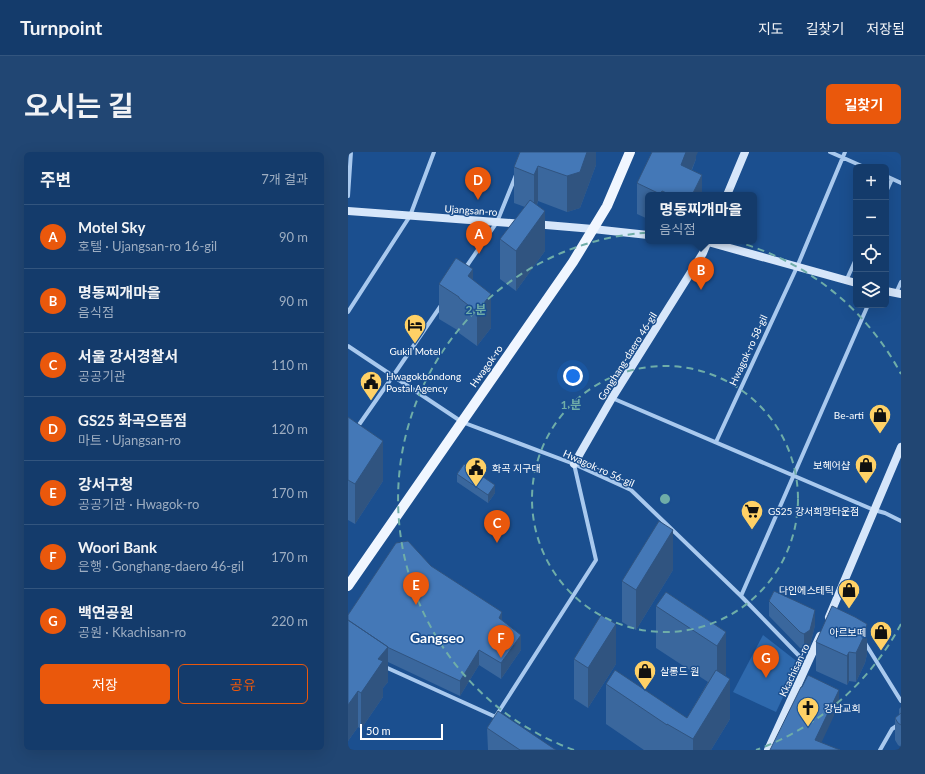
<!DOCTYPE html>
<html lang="ko">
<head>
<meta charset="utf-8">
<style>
  :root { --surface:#143b6b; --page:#214673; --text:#f1f3f6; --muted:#9dadc1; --line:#33557e; --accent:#ea580c }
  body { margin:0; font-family:Lato,"Noto Sans KR",sans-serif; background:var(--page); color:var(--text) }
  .controls { position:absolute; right:12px; top:12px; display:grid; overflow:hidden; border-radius:6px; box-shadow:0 4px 16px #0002 }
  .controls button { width:36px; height:36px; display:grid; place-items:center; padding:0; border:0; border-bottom:1px solid var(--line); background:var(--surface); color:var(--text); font:20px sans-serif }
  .scale { position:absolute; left:12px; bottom:10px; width:83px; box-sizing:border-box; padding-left:4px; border:2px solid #fff; border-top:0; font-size:11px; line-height:14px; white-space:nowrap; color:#fff; -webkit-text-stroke:3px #1b4f8f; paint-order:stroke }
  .you { position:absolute; left:225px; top:224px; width:14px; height:14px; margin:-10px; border:3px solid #fff; border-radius:50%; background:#1a73e8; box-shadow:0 0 0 6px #1a73e833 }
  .badge { display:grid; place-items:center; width:26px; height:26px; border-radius:50%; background:var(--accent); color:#fff; font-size:13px; font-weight:700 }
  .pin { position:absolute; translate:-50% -33px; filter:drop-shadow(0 1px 2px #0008) }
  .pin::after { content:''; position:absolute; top:21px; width:14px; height:12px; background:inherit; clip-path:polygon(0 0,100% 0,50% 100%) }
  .popup { position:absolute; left:297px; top:40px; width:112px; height:52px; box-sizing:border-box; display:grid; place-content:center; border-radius:6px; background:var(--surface); filter:drop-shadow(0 1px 3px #0005); font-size:13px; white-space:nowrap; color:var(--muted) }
  .popup b { font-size:15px; color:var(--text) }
  .popup::after { content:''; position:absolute; left:50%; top:100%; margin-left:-8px; border:8px solid transparent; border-top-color:var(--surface) }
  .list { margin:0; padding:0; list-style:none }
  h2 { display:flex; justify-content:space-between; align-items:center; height:52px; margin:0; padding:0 16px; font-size:17px }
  h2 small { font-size:13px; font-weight:400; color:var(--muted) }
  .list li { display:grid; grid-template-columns:26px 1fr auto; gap:12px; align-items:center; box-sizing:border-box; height:64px; padding:0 16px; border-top:1px solid var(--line) }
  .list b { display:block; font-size:15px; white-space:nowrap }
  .list p { margin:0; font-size:13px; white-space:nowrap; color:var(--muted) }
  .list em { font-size:13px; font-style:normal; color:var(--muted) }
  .actions { display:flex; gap:8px; padding:12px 16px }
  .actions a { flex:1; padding:9px 0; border:1px solid var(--accent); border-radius:6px; text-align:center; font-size:14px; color:var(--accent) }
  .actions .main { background:var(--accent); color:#fff }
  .icon { flex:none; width:22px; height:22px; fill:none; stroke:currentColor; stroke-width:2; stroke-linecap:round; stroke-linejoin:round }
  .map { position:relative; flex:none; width:553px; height:598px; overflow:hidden; border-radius:6px }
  header { display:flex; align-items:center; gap:24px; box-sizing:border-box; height:56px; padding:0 20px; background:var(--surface); border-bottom:1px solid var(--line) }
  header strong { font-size:19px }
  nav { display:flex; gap:22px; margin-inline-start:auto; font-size:14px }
  .intro { display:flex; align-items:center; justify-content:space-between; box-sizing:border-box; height:96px; padding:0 24px }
  h1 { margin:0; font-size:28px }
  .button { padding:10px 18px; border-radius:6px; background:var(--accent); color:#fff; font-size:14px; font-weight:700 }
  main { display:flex; gap:24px; padding:0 24px }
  aside { flex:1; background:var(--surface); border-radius:6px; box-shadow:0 4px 16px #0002 }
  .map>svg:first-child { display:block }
</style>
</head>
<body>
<header>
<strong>Turnpoint</strong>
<nav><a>지도</a><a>길찾기</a><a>저장됨</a></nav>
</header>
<div class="intro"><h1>오시는 길</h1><a class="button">길찾기</a></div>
<main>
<aside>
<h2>주변<small>7개 결과</small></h2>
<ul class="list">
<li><span class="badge">A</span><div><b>Motel Sky</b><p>호텔 · Ujangsan-ro 16-gil</p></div><em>90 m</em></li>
<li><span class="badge">B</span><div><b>명동찌개마을</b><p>음식점</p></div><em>90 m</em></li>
<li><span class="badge">C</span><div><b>서울 강서경찰서</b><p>공공기관</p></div><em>110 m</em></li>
<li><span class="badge">D</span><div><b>GS25 화곡으뜸점</b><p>마트 · Ujangsan-ro</p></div><em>120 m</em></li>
<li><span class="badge">E</span><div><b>강서구청</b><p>공공기관 · Hwagok-ro</p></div><em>170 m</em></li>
<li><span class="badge">F</span><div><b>Woori Bank</b><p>은행 · Gonghang-daero 46-gil</p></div><em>170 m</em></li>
<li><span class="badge">G</span><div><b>백연공원</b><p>공원 · Kkachisan-ro</p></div><em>220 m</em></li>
</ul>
<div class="actions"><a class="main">저장</a><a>공유</a></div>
</aside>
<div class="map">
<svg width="553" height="598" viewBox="0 0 553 598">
  <rect width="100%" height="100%" fill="#1b4f8f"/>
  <path fill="#2e69ad" d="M415,483L451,511L428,560L385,540Z"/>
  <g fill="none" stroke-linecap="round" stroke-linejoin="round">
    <path stroke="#a9c9ee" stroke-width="4" d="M482,0L516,15
      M538,24L553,31
      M538,40L544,27
      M0,44L3,0
      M116,118L149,70L168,23
      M498,129L508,107
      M548,141L553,130
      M0,160L62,64L86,0
      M0,194L114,270L226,312L283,338L393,444L459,512
      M264,246L526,358L537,361L553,369
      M8,277L45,224L94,152
      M368,290L449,115L497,0
      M393,444L520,153
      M517,491L553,549
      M35,514L150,566
      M148,564L248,408L226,312
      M532,598L544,577L553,571"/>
    <path stroke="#d6e6fa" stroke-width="8" d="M379,43L397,0
      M0,59L175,72
      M186,72L245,77L300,83
      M352,89L360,90L508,131
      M538,139L553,142
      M226,312L264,246L355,101L360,89
      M481,465L553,295
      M420,598L472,484"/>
    <path stroke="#f0f6ff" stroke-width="10" d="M0,434L225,110L259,54L282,0"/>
  </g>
  <path fill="#3a679d" d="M248,0V13L232,56L219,60L190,49L189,53L197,99L168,139L152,127V87L177,55L166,51V15Z
    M348,4V7L344,18L354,43H300V67L289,62V31Z
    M125,128L143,176L129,194L111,181V179L91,167V132Z
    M0,265L35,329L7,372L0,368Z
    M109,322L147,341L140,351L109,330Z
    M83,414L154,469L173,498L153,527L131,513L112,544L40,510V530L35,536V545L13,577L10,575L0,589V463Z
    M325,418L288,478L274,470V429Z
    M421,449L467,473L462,494L456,497L452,496L421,464Z
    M308,454L378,480V522L377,524L382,567L363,598H296L258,572V532L339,566L360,530L308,496Z
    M468,490L519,502L517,511L508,530L501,529L499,533L468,519Z
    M226,507L268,512L240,556L226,547Z
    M553,555V595L550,593L547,588V566L551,563V557Z
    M139,576L208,598H140Z"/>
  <path fill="#305480" d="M239,0H248V13L232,56L219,60V24Z
    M338,0H350L348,4V7L333,43V13Z
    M190,14V49L186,59V23Z
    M354,23V43H344Z
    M197,59V99L168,139V99Z
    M125,117V151L120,124Z
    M143,142V176L129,194V160Z
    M35,289V329L7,372V332Z
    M147,333V341L140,351V343Z
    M325,378V418L288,478V438Z
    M467,458V473L462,494L456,497V482Z
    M154,460V476L151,466Z
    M268,472V512L240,556V516Z
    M519,472V502L517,511L508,530V501Z
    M378,480V522L369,536V494Z
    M173,483V498L153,527V511Z
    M40,495V530L35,536V545L13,577V541L30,507Z
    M131,498V513L112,544V529Z
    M501,500V529L499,533V504Z
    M382,527V567L363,598H345V587Z
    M491,538V553L470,598L467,588Z
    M10,539V575L0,589V553Z"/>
  <path fill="#4478b7" stroke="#305480" d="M172,0H239L232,20L219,24L190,14L186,23L166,15Z
    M304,0H338L333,13L354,23L344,43H323L314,39L312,42L289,31Z
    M182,48L197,59L168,99L152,87Z
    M108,106L125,117L120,124L143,142L129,160L111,146V145L91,132Z
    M0,265L35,289L7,332L0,328Z
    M116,312L147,333L140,343L109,322Z
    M311,369L325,378L288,438L274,429Z
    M60,389L83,414L154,460L151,466L173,483L153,511L131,498L112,529L39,495H40L0,468V463L48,391Z
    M426,439L467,458L462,478L456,482L452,480L421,449Z
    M318,440L378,480L369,494L308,454Z
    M484,454L507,465L519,472L517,482L508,501L501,500L499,504L468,490Z
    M253,463L268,472L240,516L226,507Z
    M0,468L40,495L30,507L35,509L13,541L10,539L0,553Z
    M267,518L339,566L368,518L382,527L345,587L319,572V573L258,532Z
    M460,523L491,538L467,588L492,598H422L453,535H454Z
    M150,559L208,598H172L139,576Z
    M553,561V573L550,571L547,566Z"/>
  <g fill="none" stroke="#6fada8" stroke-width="2" stroke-dasharray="7 5">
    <circle cx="317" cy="347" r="133"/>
    <path d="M553 472A267 267 0 0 1 408 598M226 598A267 267 0 1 1 553 222"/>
  </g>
  <defs>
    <g id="hotel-pin" transform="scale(1.15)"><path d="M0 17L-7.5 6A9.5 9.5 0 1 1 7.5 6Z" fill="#ffd166" stroke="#1b4f8f"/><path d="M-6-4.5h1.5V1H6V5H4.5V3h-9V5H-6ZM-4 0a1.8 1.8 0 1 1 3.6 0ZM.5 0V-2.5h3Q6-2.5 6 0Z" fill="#111"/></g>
    <g id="civic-pin" transform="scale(1.15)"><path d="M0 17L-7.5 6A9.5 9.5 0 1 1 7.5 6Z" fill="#ffd166" stroke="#1b4f8f"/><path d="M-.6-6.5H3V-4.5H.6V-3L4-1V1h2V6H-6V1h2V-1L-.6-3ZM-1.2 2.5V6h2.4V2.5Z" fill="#111"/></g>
    <g id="shop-pin" transform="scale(1.15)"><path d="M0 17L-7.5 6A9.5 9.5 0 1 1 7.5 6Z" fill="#ffd166" stroke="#1b4f8f"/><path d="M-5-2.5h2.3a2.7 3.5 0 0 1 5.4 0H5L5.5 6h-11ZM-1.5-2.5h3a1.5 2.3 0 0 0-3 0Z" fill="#111"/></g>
    <g id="supermarket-pin" transform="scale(1.15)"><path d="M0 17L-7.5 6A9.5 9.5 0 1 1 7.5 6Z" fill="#ffd166" stroke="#1b4f8f"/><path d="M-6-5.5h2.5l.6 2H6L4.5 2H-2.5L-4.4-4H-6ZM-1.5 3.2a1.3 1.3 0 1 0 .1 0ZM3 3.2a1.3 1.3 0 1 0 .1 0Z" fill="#111"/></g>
    <g id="church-pin" transform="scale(1.15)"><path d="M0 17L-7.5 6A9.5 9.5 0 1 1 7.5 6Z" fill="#ffd166" stroke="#1b4f8f"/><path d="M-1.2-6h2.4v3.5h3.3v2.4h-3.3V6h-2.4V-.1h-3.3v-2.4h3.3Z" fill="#111"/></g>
  </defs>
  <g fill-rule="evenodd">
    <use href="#hotel-pin" x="67" y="173"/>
    <use href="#civic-pin" x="23" y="230"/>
    <use href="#shop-pin" x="532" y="263"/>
    <use href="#shop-pin" x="518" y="313"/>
    <use href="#civic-pin" x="128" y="316"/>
    <use href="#supermarket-pin" x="404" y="359"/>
    <use href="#shop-pin" x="501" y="438"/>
    <use href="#shop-pin" x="533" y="480"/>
    <use href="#shop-pin" x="297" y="519"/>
    <use href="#church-pin" x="460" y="556"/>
  </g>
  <g text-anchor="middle" stroke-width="3" stroke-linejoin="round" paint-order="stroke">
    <g font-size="10" fill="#fff" stroke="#1b4f8f">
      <text transform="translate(123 58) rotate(4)" y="4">Ujangsan-ro</text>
      <text transform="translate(400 198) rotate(-65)" y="4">Hwagok-ro 58-gil</text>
      <text transform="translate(279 204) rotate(-58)" y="4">Gonghang-daero 46-gil</text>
      <text transform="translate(138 214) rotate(-55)" y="4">Hwagok-ro</text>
      <text transform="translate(251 316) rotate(24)" y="4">Hwagok-ro 56-gil</text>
      <text transform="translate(446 518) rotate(-65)" y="4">Kkachisan-ro</text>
    </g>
    <g font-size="10" fill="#fff" stroke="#1b4f8f" text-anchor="start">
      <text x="67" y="203" text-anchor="middle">Gukil Motel</text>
      <text x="38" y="228">Hwagokbondong<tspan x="38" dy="12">Postal Agency</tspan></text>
      <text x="516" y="267" text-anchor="end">Be-arti</text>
      <text x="502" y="317" text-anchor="end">보헤어샵</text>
      <text x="144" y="320">화곡 지구대</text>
      <text x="420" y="363">GS25 강서희망타운점</text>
      <text x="486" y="442" text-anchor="end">다인에스테틱</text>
      <text x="518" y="484" text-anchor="end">아르보떼</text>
      <text x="312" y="523">살롱드 원</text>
      <text x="476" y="560">강남교회</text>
    </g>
    <g font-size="14" font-weight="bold" fill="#fff" stroke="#1b4f8f">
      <text x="89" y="491">Gangseo</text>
    </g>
  </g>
  <circle cx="317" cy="347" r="6" fill="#6fada8" stroke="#1b4f8f" stroke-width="2"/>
  <g font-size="12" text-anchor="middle" font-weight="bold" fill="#6fada8" stroke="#1b4f8f" stroke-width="3" stroke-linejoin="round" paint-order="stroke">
    <text x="128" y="162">2 분</text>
    <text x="223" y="257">1 분</text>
  </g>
</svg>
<div class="controls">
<button>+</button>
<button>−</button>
<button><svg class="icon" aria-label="locate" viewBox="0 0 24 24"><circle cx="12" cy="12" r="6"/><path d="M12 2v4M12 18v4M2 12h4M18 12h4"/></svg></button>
<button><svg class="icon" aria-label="layers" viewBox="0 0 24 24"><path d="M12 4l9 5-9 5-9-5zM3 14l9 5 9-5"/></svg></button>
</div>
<div class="scale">50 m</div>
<div class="you"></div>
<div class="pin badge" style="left:131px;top:102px">A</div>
<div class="pin badge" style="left:353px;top:138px">B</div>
<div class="popup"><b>명동찌개마을</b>음식점</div>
<div class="pin badge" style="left:149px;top:391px">C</div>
<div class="pin badge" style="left:130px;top:48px">D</div>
<div class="pin badge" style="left:68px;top:453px">E</div>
<div class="pin badge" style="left:153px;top:506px">F</div>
<div class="pin badge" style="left:418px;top:526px">G</div>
</div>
</main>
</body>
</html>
